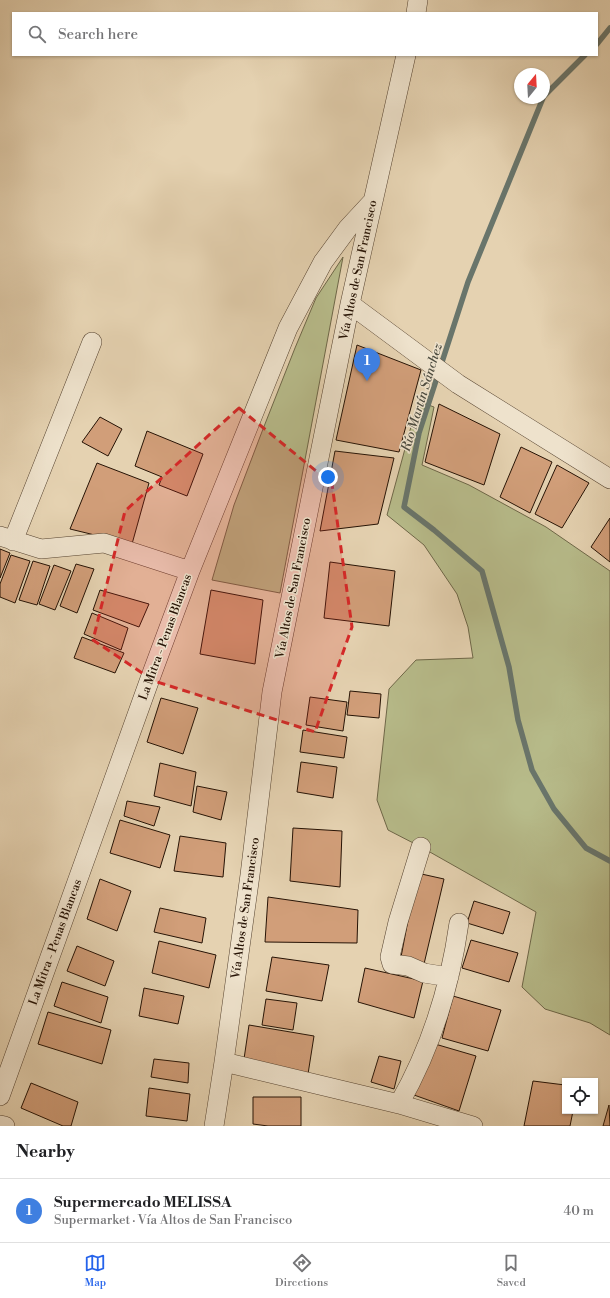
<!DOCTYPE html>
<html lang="en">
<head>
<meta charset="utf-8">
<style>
  :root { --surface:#fff; --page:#f6f6f6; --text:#202124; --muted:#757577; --line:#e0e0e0; --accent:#2563eb }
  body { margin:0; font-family:"Libre Bodoni",serif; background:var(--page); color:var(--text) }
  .controls { position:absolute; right:12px; bottom:12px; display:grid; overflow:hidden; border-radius:0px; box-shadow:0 1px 3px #0004 }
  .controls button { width:36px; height:36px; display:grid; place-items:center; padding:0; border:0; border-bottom:1px solid var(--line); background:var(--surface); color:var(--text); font:20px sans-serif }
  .compass { position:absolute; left:514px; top:68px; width:36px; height:36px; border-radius:50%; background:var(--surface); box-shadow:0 1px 3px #0004; rotate:18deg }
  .you { position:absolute; left:328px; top:477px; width:14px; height:14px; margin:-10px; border:3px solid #fff; border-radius:50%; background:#1a73e8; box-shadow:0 0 0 6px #1a73e833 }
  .badge { display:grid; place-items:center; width:26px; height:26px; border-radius:50%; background:var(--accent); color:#fff; font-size:13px; font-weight:700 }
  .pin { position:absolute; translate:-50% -33px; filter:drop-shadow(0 1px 2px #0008) }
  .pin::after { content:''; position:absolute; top:21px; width:14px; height:12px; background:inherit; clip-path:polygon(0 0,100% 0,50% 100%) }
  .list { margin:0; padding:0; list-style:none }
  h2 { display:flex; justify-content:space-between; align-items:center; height:52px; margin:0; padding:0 16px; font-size:17px }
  h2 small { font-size:13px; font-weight:400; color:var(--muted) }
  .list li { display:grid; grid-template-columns:26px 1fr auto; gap:12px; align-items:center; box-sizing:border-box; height:64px; padding:0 16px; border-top:1px solid var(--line) }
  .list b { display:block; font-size:15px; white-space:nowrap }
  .list p { margin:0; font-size:13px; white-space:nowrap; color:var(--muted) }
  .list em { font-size:13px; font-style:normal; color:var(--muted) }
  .icon { flex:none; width:22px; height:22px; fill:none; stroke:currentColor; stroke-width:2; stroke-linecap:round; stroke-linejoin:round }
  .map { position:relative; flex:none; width:610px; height:1126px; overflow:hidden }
  .search { position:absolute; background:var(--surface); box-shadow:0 1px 3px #0004; left:12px; right:12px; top:12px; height:44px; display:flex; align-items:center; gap:10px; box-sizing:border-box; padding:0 14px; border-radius:0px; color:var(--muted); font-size:15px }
  .sheet { height:116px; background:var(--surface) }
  nav { display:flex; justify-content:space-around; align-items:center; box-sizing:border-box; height:56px; border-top:1px solid var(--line); background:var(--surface); font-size:11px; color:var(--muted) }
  nav a { display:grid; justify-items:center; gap:2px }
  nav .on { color:var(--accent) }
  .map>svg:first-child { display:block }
</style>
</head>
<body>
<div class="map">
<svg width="610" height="1126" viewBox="0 0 610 1126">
  <rect width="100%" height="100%" fill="#e5d2b1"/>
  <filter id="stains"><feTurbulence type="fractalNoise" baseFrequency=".005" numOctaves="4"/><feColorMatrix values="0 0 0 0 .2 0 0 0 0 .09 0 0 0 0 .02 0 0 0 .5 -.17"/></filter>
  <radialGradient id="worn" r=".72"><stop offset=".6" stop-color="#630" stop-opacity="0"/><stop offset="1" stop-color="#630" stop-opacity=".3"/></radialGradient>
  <path fill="#b7bb8a" stroke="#6e6748" d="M343,257L280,593L212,580L234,505L263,429L295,348L316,298Z
    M418,401L434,407L422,465L469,485L546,527L610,571V1035L590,1023L545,1009L522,987L536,912L421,847L388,830L377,800L389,689L416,660L473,658L468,627L457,594L424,545L387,515Z"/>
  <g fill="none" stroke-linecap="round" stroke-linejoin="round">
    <path stroke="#69756b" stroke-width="5.5" d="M597,44L610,28
      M544,96L585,55
      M543,98L468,282L419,433L404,507L434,530L482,571L509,667L518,720L532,770L554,809L586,848L610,861"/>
  </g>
  <path fill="#d19e79" stroke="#261305" d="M357,345L421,370L399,452L336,440Z
    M439,404L500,434L484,485L425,462Z
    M100,417L122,429L108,456L82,442Z
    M147,431L203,454L187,496L159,485L162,477L135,466Z
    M521,447L552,462L530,513L500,497Z
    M335,451L394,458L378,524L320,531Z
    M97,463L149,483L132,544L70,529Z
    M557,465L589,483L562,528L535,514Z
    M610,518V562L591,547Z
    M0,549L10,553L0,578Z
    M11,555L30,561L15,603L0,597V584Z
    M33,561L50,566L37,605L19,600Z
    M330,562L395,571L389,626L324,618Z
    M76,564L94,569L77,613L60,606Z
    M54,565L71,571L55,610L39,604Z
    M100,590L149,604L139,627L93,610Z
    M211,590L263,600L255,664L200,654Z
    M92,613L128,628L121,650L84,634Z
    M82,637L124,653L115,673L74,658Z
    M350,691L381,694L379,718L347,715Z
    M310,697L347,702L343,731L306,725Z
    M161,698L198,708L183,754L147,742Z
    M303,730L347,737L344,758L300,752Z
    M301,762L337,767L333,798L297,792Z
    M160,763L196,772L191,806L154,796Z
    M197,786L227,792L221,820L193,812Z
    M127,801L160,807L154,826L124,816Z
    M120,820L170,835L160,868L110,853Z
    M293,828L342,831L340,887L290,881Z
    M180,836L226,843L223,877L174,871Z
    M417,873L444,879L424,964L401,957Z
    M100,879L131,891L117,931L87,919Z
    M268,897L358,910L357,943L265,942Z
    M474,901L510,912L503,934L467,923Z
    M160,908L206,918L202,943L154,932Z
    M471,940L518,953L509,982L462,968Z
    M159,941L216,955L209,988L152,973Z
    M77,946L114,961L105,986L67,971Z
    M272,957L329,965L322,1001L266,991Z
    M365,968L423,981L414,1018L358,1002Z
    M62,982L108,997L101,1023L54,1006Z
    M144,988L184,996L178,1024L139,1016Z
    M453,996L501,1010L488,1051L442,1038Z
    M266,999L297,1003L293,1030L262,1025Z
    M48,1012L111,1030L102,1064L38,1044Z
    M249,1025L314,1036L308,1074L244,1059Z
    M435,1044L476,1056L459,1111L414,1095Z
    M379,1056L401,1061L394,1089L371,1082Z
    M154,1059L189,1063L188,1083L151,1077Z
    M533,1081L565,1085V1111H573L570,1126H524Z
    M31,1083L78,1102L71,1126H63L21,1108Z
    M149,1088L190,1094L187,1121L146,1116Z
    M253,1097H301V1126H268L253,1124Z
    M609,1105L610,1126H603Z"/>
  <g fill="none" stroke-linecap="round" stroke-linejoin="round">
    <g stroke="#564330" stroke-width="20">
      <path id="minor" d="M416,13L418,0
        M350,304L458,384L610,479
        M0,536L41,549L104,543L190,571
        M13,541L92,342
        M421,847L398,922L390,957L392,964L408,966L424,973L449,977
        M224,1062L399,1104L473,1126
        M0,1096L151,676L190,571L288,328L323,262L348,228L373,201
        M399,1104C431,1048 450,987 459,923
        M0,1125L5,1126
        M214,1126L224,1062L250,875L272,692L350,304L406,55"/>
    </g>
    <use href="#minor" stroke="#eee2cc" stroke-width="19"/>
  </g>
  <path fill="#d62828" fill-opacity="0.2" stroke="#d62828" stroke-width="3" stroke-dasharray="8 5" stroke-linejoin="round" d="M239,408L332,484L352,627L315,732L154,681L93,640L125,511Z"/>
  <g text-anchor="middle" stroke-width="3" stroke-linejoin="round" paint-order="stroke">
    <g font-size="12" fill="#261305" stroke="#eee2cc">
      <text transform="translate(358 270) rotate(-78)" y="4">Vía Altos de San Francisco</text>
      <text transform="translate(293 588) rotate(-79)" y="4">Vía Altos de San Francisco</text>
      <text transform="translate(165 637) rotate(-70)" y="4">La Mitra - Penas Blancas</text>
      <text transform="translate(245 908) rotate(-82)" y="4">Vía Altos de San Francisco</text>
      <text transform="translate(55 942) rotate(-70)" y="4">La Mitra - Penas Blancas</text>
    </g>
    <g font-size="13" font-style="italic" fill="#4d4c40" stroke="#eee2cc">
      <text transform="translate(421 397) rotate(-73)" y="5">Río Martín Sánchez</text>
    </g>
  </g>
  <rect width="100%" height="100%" filter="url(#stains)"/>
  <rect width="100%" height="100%" fill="url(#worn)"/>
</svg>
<div class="controls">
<button><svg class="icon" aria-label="locate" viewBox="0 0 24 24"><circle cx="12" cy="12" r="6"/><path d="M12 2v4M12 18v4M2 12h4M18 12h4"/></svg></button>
</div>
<svg class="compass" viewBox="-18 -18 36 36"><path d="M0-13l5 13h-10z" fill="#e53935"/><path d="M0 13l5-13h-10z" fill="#757577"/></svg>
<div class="you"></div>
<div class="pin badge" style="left:367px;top:381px;background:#3f7fe0">1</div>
<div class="search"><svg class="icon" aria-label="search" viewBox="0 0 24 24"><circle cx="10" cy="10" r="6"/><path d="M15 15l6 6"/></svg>Search here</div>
</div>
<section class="sheet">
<h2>Nearby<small></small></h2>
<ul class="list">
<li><span class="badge" style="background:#3f7fe0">1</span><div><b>Supermercado MELISSA</b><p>Supermarket · Vía Altos de San Francisco</p></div><em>40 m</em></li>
</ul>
</section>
<nav>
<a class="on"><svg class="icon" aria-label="map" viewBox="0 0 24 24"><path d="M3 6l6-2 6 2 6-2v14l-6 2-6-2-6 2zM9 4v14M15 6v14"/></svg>Map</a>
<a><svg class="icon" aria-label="directions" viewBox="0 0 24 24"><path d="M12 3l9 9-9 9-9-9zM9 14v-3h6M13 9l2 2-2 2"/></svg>Directions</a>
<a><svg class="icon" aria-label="saved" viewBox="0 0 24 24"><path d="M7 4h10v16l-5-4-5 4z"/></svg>Saved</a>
</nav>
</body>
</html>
